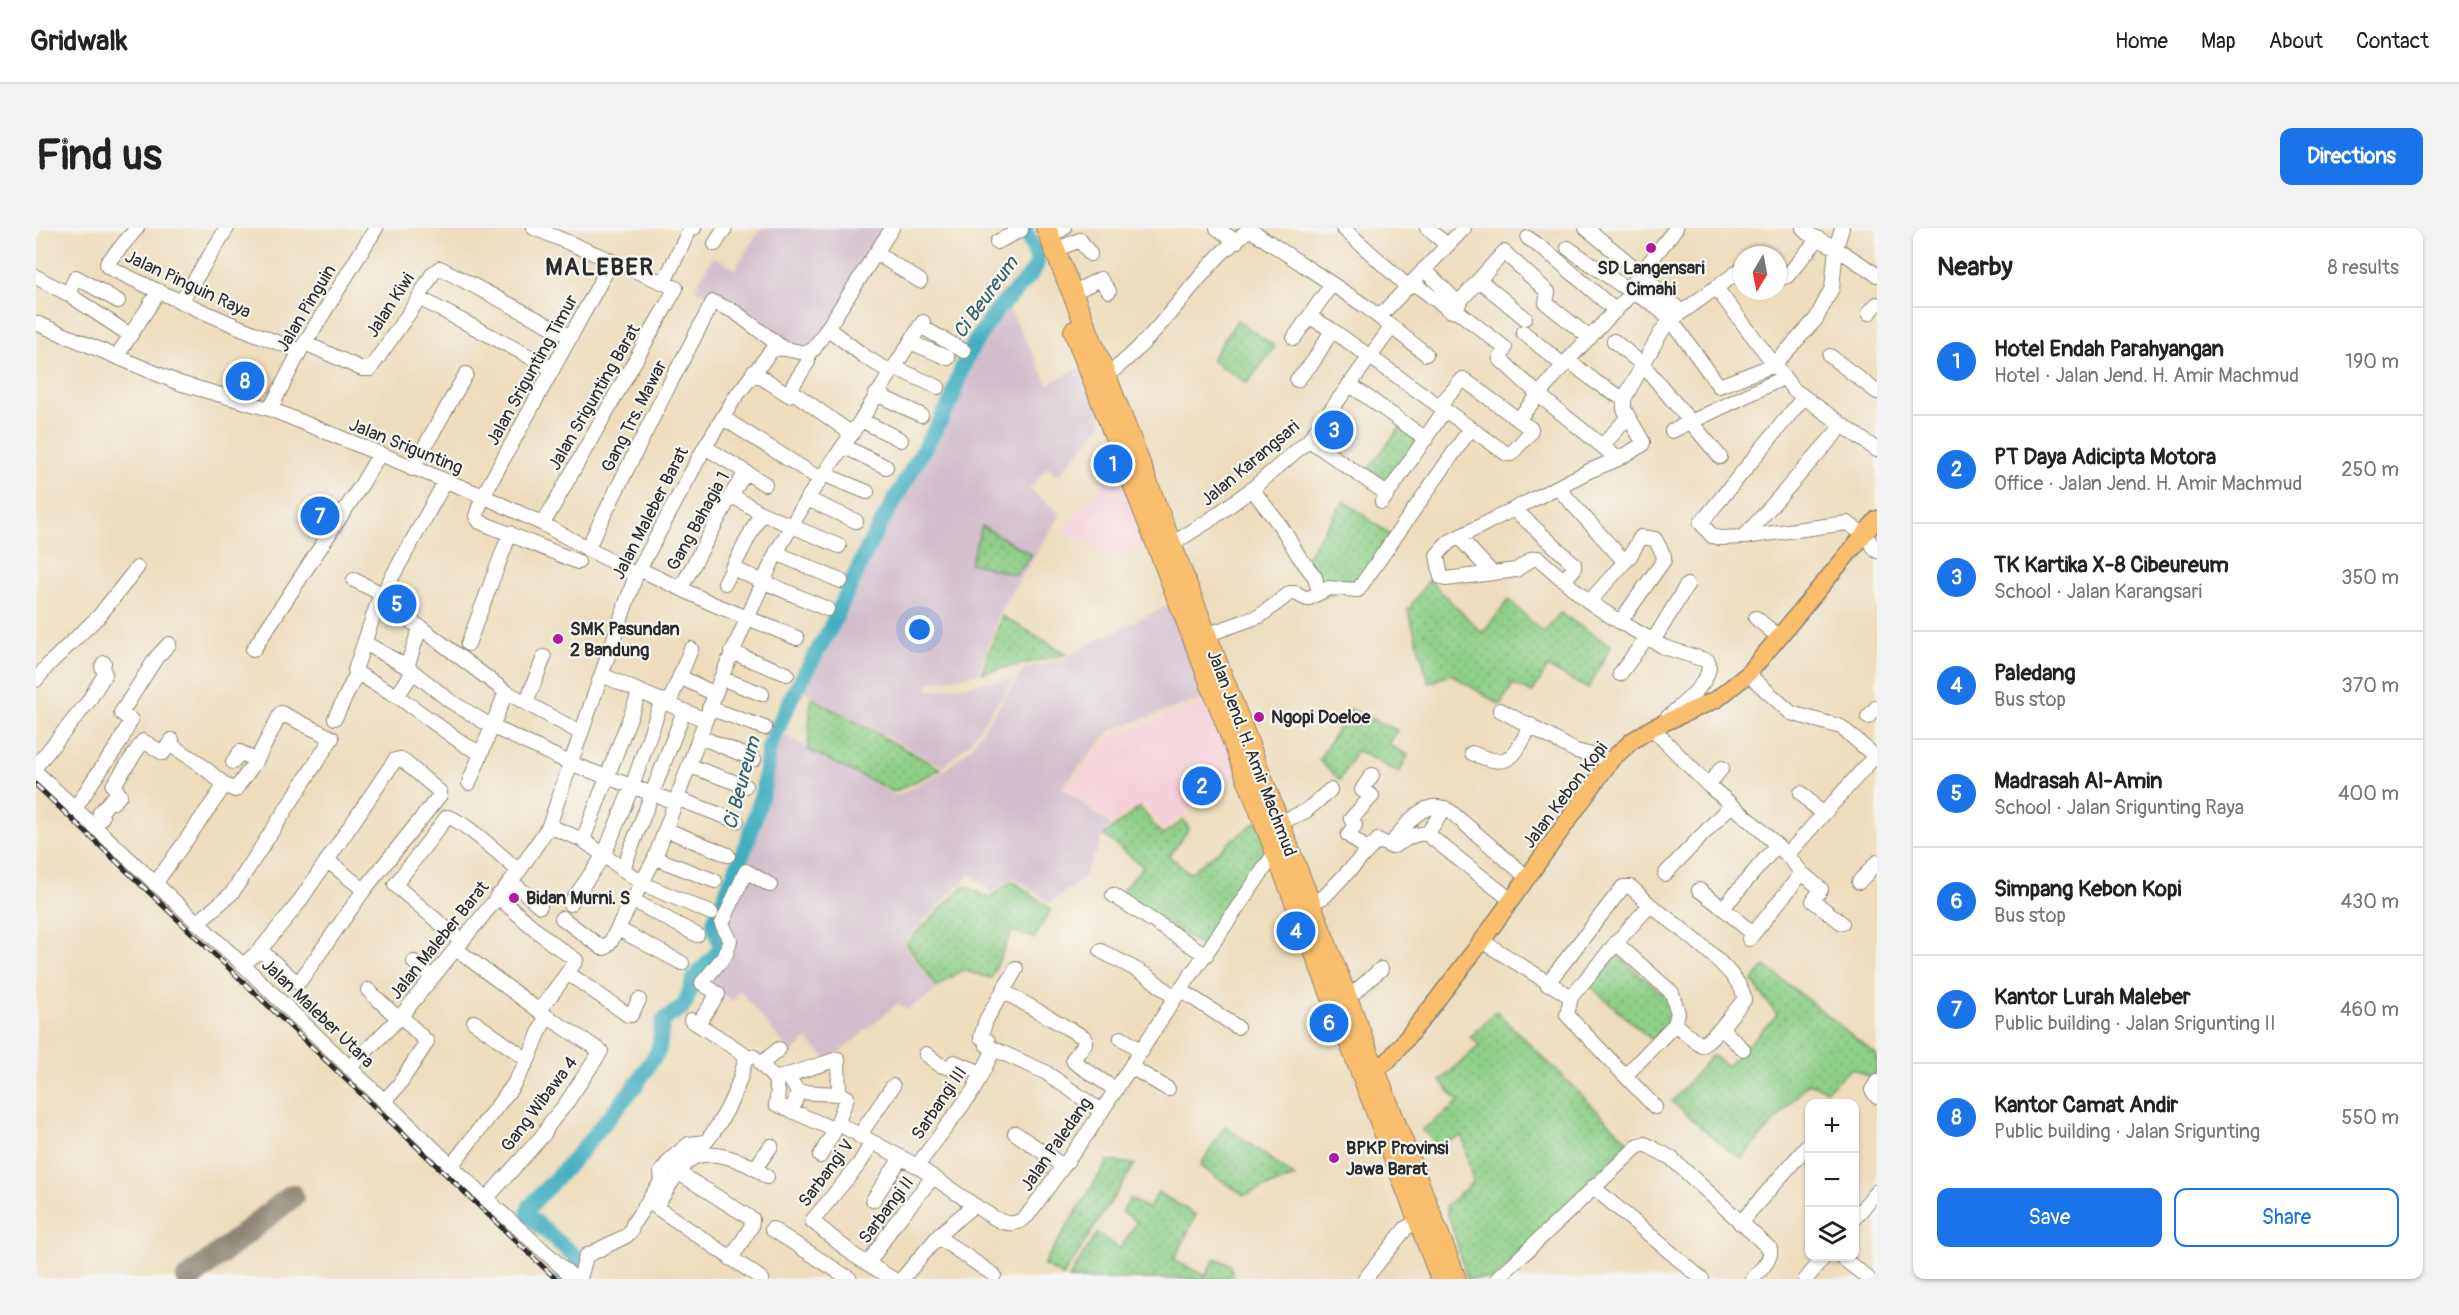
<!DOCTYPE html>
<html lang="en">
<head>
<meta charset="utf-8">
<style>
  :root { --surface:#fff; --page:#f2f2f2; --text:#222; --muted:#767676; --line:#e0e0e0; --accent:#1a73e8 }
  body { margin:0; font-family:Pangolin,sans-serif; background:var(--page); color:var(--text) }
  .controls { position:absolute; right:18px; bottom:18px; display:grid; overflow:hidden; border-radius:12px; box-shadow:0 2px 4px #0004 }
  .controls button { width:54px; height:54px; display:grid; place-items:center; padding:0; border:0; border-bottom:2px solid var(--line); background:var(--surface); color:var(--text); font:30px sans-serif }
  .compass { position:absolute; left:1697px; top:18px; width:54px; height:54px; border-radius:50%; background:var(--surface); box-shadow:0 2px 4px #0004; rotate:190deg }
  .you { position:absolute; left:884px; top:402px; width:21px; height:21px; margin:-15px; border:4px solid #fff; border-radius:50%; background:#1a73e8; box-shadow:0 0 0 9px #1a73e833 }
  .badge { display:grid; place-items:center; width:39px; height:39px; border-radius:50%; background:var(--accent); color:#fff; font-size:20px; font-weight:700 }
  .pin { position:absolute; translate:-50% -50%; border:3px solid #fff; box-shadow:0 2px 6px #0006 }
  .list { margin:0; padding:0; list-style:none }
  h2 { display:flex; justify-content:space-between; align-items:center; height:78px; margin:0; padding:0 24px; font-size:26px }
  h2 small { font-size:20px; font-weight:400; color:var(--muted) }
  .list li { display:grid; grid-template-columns:39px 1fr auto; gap:18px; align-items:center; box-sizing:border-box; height:108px; padding:0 24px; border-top:2px solid var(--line) }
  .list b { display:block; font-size:22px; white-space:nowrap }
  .list p { margin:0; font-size:20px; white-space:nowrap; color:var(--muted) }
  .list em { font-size:20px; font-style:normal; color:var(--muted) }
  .actions { display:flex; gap:12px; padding:18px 24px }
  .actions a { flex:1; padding:14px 0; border:2px solid var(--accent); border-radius:12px; text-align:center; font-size:21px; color:var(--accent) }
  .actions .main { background:var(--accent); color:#fff }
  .icon { flex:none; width:33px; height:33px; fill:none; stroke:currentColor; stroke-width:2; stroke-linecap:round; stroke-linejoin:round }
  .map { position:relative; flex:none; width:1841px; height:1051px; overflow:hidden; border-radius:12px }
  header { display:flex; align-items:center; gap:36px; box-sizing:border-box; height:84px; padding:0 30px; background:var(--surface); border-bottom:2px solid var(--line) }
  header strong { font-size:28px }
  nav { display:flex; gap:33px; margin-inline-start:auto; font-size:21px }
  .intro { display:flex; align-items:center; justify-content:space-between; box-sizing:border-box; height:144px; padding:0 36px }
  h1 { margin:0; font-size:42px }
  .button { padding:15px 27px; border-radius:12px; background:var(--accent); color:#fff; font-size:21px; font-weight:700 }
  main { display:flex; gap:36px; padding:0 36px }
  aside { flex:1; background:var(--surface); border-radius:12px; box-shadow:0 2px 4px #0004 }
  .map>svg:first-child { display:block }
</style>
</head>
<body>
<header>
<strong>Gridwalk</strong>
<nav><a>Home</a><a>Map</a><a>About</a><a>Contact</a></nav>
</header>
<div class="intro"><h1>Find us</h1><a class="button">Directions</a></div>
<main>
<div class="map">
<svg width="1841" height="1051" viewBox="0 0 1841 1051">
  <defs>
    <pattern id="grass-dots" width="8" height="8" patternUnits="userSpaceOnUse" patternTransform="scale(1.5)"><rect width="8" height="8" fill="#8ecf87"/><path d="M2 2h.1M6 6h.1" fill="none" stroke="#74a86f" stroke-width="1.8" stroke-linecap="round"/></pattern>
  </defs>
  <rect width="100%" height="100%" fill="#f6f6f2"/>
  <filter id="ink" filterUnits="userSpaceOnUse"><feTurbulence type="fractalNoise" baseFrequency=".0167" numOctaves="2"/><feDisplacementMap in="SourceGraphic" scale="12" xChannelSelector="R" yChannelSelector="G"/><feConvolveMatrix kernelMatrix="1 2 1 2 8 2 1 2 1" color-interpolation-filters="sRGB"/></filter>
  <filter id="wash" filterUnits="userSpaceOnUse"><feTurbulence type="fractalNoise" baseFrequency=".008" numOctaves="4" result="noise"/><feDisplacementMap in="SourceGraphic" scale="24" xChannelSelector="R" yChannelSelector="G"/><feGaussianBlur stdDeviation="1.35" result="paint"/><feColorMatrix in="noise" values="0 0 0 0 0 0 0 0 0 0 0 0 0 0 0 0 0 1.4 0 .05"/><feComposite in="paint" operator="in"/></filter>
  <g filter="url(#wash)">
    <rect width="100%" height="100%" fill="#edddbc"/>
    <path fill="#f6cfd9" d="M1086,232L1116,314L1078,331L1027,303Z
      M1174,472L1203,545L1127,602L1110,577L1087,586L1077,595L1029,560L1079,505Z"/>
    <path fill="#d1bdcb" d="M725,0H853L783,110L765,122L746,115L684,71L659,61L677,28L699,41Z
      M970,75L1012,156L1048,137L1067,195L1022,248L1011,239L993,261L1025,286L964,383L943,445L892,455V463L979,450L934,514L907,539L764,461L774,437L787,423L870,259L918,175L921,160L935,128Z
      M1139,374L1172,469L1075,502L1026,560L1074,596L1046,651L1014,675L978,649L956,665L934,646L867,715L901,762L871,782L862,775L793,833L771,811L755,825L703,762L697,773L668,757L691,707L700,656L743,504L860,568L909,542L934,520L989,440L1026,432L1055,415Z"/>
    <path fill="url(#grass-dots)" stroke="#5c7d59" stroke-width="1.5" d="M1201,92L1239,119L1211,155L1175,132Z
      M1365,198L1383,213L1352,255L1333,240Z
      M1308,273L1357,309L1325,351L1312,363L1282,370L1279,350L1264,338Z
      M946,298L996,327L980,347L934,335Z
      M1393,352L1446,405L1473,372L1507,405L1524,385L1575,418L1552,461L1512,439L1496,465L1477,456L1464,477L1415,446L1393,455L1372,382Z
      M966,388L1031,426L946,445Z
      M775,469L905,541L858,564L772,522Z
      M1313,481L1361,502L1353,517L1372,527L1363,545L1321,522L1304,552L1283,532Z
      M1104,579L1126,607L1148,592L1153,601L1133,628L1154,645L1221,593L1233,622L1166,718L1084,665L1107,639L1068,607Z
      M977,653L1015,681L998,710L976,703L955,750L926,742L901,759L870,715L928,658L953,670Z
      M1580,726L1644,781L1617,813L1555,759Z
      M1729,738L1841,827V842L1835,850L1816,840L1790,862L1772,855L1706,930L1693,923L1636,874L1676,827L1691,838L1741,787L1716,753Z
      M1460,783L1594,915L1458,1051H1431L1410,978L1437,954L1426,908L1402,917L1386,902L1423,874L1404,853L1444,817L1434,809Z
      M1189,898L1259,949L1208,967L1164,938Z
      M1072,933L1099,936L1027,1048L1007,1037Z
      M1122,964L1160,987L1138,1032L1169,1048L1180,1030L1194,1037L1197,1051H1032L1061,1005L1084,1021L1101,994L1086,984L1094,970L1112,981Z"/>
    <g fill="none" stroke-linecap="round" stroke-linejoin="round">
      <path stroke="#41aebf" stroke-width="16" d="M527,1051L543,1039V1032L495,990L492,984L494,978L539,930L600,857L623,821L626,796L630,790L645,781L650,774L658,750L685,721L678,694L711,615L727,563L733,520L755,470L794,401L835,313L916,172C923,140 939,111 959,85C968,73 999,47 1001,35C1002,23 991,12 989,0"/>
      <path stroke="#8c8474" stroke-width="24" d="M152,1051L256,968"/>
    </g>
  </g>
  <g filter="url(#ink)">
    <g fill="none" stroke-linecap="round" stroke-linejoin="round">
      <g stroke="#8c8474" stroke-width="16">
        <path id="minor" d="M101,0L71,35L72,39C135,70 198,99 264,123
          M498,0L640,60L507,296
          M1181,0L1200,14
          M1307,0L1372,59
          M1391,0L1411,17
          M1550,0L1605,45L1645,84
          M1640,0L1592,62L1617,76L1635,92L1683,158L1738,137L1780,91L1796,60L1800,20L1806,0
          M1767,0L1771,5L1800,20L1841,47
          M1213,1L1296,56
          M1013,8L1028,0
          M1492,10L1519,30L1580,83
          M961,14L985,2L984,0
          M679,16L689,0
          M1532,20L1592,62
          M1019,22L1044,12L1054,26
          M840,25L884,53
          M1388,41L1418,71L1424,73
          M1742,44L1748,49L1751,48L1782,11
          M0,49L32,66L40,49L82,73
          M1443,52L1489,90
          M628,54L654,1L658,0
          M1376,54L1415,83L1420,82L1424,73L1468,24L1512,64L1510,75L1554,110
          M1680,60L1757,161L1841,222
          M1036,65L1064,51L1073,63
          M32,66L94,107
          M383,70L517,141
          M145,74L191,0
          M1420,82L1469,120L1464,131L1503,167L1582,231
          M1833,85L1841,76
          M1274,89L1296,102L1471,226H1475L1494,205L1495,201L1427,151L1404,177
          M1343,89L1428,0
          M0,95L143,155L234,181L447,268L507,296L600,347
          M884,98L928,123
          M791,100L828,128L854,144
          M1487,104L1528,138
          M1258,110L1296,56L1329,78L1390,126
          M1578,113L1608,138L1684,229
          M874,114L912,130
          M269,115L326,141H334L378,78L397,45L404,40L535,109
          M81,128L123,63
          M1794,128L1841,164
          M1532,132L1561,155L1588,171
          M857,139L902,159
          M717,144L753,167L757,164L816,206
          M1070,148C1114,116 1143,71 1180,31C1190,20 1203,11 1214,0
          M1261,152L1277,134L1296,102
          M1313,156L1390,211
          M757,157L772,134V125
          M840,166L885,187
          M1767,170L1665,295L1676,308L1684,310L1708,309L1811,295L1828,306L1841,323
          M234,181L264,123L340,0
          M687,190L784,251
          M1483,190L1532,132L1596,65
          M825,192L865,212
          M1636,203L1747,150
          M1273,212L1351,266
          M1567,217L1592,189
          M807,218L850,239
          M669,219L729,256
          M376,241L430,146
          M787,246L831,264
          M1522,260L1589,334
          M1216,261L1246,300L1262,327L1279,349L1283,365
          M695,267L725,285L803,318
          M771,271L820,293
          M1346,274L1408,183
          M1479,282L1538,336V341L1528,352
          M1423,309L1456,345
          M1708,309L1807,197
          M551,321L631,161L677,74L699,84L748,121
          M1128,321L1174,292L1216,261L1273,212L1355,100
          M740,325L805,353
          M542,334L444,294L440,288L447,268L576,33
          M696,340L791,381
          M603,341L677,376L761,410
          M318,352L346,366
          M689,355L725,285
          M645,360L695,267L710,244
          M342,374L384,399L470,464L545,505
          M1553,374L1594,328L1605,309L1619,311L1628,328V332L1584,394
          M1720,390L1743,409
          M1170,407L1224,388L1254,365H1259L1271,371L1293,360L1322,362L1435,200
          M1617,413L1651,357
          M329,415L371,439L414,473L455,498L536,536L641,575
          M432,416L474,305
          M217,422L324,259L343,227
          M695,424L751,446
          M371,439L384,399
          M377,444L361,468L429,517L444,525
          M321,445L361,468
          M1584,446L1611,409
          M1712,446L1755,485L1805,499L1841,530
          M566,447L669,492
          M644,449L679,466
          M685,450L726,466
          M0,452L13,436L63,388L101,340
          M490,475L508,429
          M633,475L655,421
          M673,480L729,500
          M1464,482L1540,523L1575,532
          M1832,489L1841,479
          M299,490L321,445L319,442L342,374L409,254
          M1631,490C1644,478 1679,452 1672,433L1628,419L1584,394L1553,374L1502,330L1496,331L1480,342L1410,351L1405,349L1401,327L1413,314L1553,243L1582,231L1606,217L1607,214L1588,181V171L1625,104L1635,92L1706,41
          M1616,500L1672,557L1715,593L1751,627L1766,645L1785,661L1777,673L1806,695
          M664,509L718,531
          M136,512L133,516L160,533L189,557
          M1436,525C1475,542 1477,530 1495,497
          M0,538L52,474L69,446L66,439L68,435
          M654,538L709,558
          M0,544L207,737L450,971L539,1051
          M433,555L470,464
          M1672,557L1686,540
          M1765,565L1787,587
          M642,571L701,593
          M1409,580L1391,606L1475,672
          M39,581L58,551L83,516L95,492L85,485L120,430L133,416
          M1243,595L1270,583L1294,562
          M513,598L547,612L607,656L675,685
          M58,599L66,589L64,585L75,572L78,574L84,567L77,558L107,513L127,525L133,516
          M631,602L692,627
          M547,612L604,463
          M1357,618C1369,614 1376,604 1391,606
          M1332,622L1312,607L1319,597L1315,591L1336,568L1326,562L1336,547
          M1751,627L1839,528
          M619,630L679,653
          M292,633L328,662
          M587,641L648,483
          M1629,646L1695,577
          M475,653L504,678
          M1823,654L1841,634
          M119,656L189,557L199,562L220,533
          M1663,662L1687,680
          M1077,667L1170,727
          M461,668L514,714L540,732L532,744L533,746L592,787H595L603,772
          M598,673L661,707
          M534,676L568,627L597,556L626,472
          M1274,676L1289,668L1342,612L1354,618C1368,599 1389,566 1415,584L1492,650
          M526,690L566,720H569L575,713L619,630L685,450L740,325L771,271L825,192L887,94
          M161,695L196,665L296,510L245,485L220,533L204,524L197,534
          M582,701L646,735
          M1717,706L1687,680L1741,617
          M1713,711L1766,645
          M1446,713L1535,769
          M426,714L359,657L411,589C425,590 470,632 483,643
          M1580,715L1614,677C1635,693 1710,747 1708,772L1685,800L1666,818L1639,796
          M1065,723L1112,748L1139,770
          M378,734L396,749
          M207,737L224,722L260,754L264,753L328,662L404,567V564L365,531L359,532L261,677L224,722
          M1511,756L1587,659H1595L1614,677
          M332,762L363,791
          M1145,762L1201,799
          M967,763L1049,810V816L1037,831L1038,834L1080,862
          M1311,771L1345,741
          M504,782L532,744
          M655,792L710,827L718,829
          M438,794L492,832
          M662,796L682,766L666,755L690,726L694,712L686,696L710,643L734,657
          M1685,800L1707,821
          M1085,810L1106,823
          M743,821L725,836L739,851L802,831L803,866L811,869L799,902L784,928
          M958,821L1009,844L1065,883
          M890,826L904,837L915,840L918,834L946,845
          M1095,839L1132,861
          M313,840L365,788L483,643L513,598L600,347L669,219L698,171L735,123C746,117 758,124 770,125L778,121L856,0
          M1590,847L1639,796L1642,785L1636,765L1580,715L1535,769L1531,787L1619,879
          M739,851L742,864L740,876L756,883L762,864L752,848
          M1841,854L1836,862L1841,869
          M762,864L803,866
          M348,873L362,858L391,814L365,788
          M756,883L799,902
          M801,895L881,938L938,977
          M979,905L1027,938
          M823,908L857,858
          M836,914L824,935L776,993L819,1028L857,1051
          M415,938L476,859L492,832L510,788L420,721
          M881,938L937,863L958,821L951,817L952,813L945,809L950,792L980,741
          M720,939L735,918
          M643,945L716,991L715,999L695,1031
          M1557,959L1666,1051
          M450,971L508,906L514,895L529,877L565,823L510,788
          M837,972L865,930
          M1818,991L1841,963
          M1704,995L1774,915
          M736,1001L814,1051
          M902,1009L958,1047
          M1804,1028L1832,1050
          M832,1036L857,998L897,949
          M544,1051L550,1028L590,1008L595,1003L597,996L626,952L625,944L635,931L653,916L670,914C690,888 704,859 710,827
          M726,1051L620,979C629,965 638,948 649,936C669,915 713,934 731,949
          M866,1051L905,1005L938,977C956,988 973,1005 991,988L1053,903L1139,770L1239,625
          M1329,1051L1370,1000L1382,993
          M1461,1051L1601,919L1609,916L1635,930L1734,1021C1736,1032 1724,1042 1717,1051
          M1770,1051L1789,1028"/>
      </g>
      <g stroke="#8c8474" stroke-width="19">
        <path id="major" d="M1328,846L1338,843L1353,832L1387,790L1446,713L1575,532L1596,513L1616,500L1681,471L1712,446L1841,291"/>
      </g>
      <g stroke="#8c8474" stroke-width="22">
        <path id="highway" d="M1010,0L1070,148L1420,1051
          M1038,103L1405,1051"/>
      </g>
      <use href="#minor" stroke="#fff" stroke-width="14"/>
      <use href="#major" stroke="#f9be6d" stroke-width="16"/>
      <use href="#highway" stroke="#f9be6d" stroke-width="20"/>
      <g stroke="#2b2b2b" stroke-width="5">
        <path id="rail" d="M0,557L520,1051"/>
      </g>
      <use href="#rail" stroke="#f6f6f2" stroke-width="3" stroke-dasharray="9" stroke-linecap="butt"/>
    </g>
  </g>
  <g fill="#b5179e" stroke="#f6f6f2" stroke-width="2">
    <circle cx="1615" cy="20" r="6"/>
    <circle cx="522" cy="411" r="6"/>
    <circle cx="1223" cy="489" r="6"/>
    <circle cx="478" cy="670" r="6"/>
    <circle cx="1298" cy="930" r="6"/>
  </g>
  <g text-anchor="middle" stroke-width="4.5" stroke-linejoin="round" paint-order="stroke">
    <g font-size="18" font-weight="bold" fill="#2b2b2b" stroke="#f6f6f2" text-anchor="start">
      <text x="1615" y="46" text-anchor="middle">SD Langensari<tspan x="1615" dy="21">Cimahi</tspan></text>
      <text x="534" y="407">SMK Pasundan<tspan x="534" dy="21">2 Bandung</tspan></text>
      <text x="1235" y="495">Ngopi Doeloe</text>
      <text x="490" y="676">Bidan Murni. S</text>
      <text x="1310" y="926">BPKP Provinsi<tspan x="1310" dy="21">Jawa Barat</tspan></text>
    </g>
    <g font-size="18" fill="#2b2b2b" stroke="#f6f6f2">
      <text transform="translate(152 56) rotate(25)" y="6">Jalan Pinguin Raya</text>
      <text transform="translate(354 77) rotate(-57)" y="6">Jalan Kiwi</text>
      <text transform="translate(270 80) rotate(-59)" y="6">Jalan Pinguin</text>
      <text transform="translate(496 142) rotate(-61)" y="6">Jalan Srigunting Timur</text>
      <text transform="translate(558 169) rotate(-60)" y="6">Jalan Srigunting Barat</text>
      <text transform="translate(598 188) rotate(-63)" y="6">Gang Trs. Mawar</text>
      <text transform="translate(370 218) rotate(22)" y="6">Jalan Srigunting</text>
      <text transform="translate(1214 235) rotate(-40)" y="6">Jalan Karangsari</text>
      <text transform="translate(614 285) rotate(-63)" y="6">Jalan Maleber Barat</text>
      <text transform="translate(662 293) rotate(-61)" y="6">Gang Bahagia 1</text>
      <text transform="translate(1216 525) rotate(69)" y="6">Jalan Jend. H. Amir Machmud</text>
      <text transform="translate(1529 567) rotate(-53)" y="6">Jalan Kebon Kopi</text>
      <text transform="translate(403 712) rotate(-51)" y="6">Jalan Maleber Barat</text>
      <text transform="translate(282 785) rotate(44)" y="6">Jalan Maleber Utara</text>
      <text transform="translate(903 875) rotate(-56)" y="6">Sarbangi III</text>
      <text transform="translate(503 876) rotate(-53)" y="6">Gang Wibawa 4</text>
      <text transform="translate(1020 916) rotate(-55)" y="6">Jalan Paledang</text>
      <text transform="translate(790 945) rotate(-53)" y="6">Sarbangi V</text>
      <text transform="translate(850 982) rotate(-53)" y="6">Sarbangi II</text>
    </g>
    <g font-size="20" font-style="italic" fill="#345f66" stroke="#f6f6f2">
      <text transform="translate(949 69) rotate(-54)" y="7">Ci Beureum</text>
      <text transform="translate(705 555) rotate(-75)" y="7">Ci Beureum</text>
    </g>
    <g font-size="24" font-weight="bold" letter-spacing="1.5" fill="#2b2b2b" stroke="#f6f6f2">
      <text x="564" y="47">MALEBER</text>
    </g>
  </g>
</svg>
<div class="controls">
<button>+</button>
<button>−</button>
<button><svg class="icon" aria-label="layers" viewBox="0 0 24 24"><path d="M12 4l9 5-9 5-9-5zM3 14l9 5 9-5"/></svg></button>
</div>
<svg class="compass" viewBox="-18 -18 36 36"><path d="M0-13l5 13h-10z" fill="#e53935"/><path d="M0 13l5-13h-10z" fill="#767676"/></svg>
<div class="you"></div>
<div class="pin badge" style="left:1077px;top:236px">1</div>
<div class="pin badge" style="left:1166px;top:558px">2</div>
<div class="pin badge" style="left:1298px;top:202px">3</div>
<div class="pin badge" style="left:1260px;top:703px">4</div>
<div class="pin badge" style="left:361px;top:376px">5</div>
<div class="pin badge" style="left:1293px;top:795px">6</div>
<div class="pin badge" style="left:284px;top:288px">7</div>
<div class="pin badge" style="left:209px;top:153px">8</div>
</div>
<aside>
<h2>Nearby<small>8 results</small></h2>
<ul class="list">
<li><span class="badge">1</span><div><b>Hotel Endah Parahyangan</b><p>Hotel · Jalan Jend. H. Amir Machmud</p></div><em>190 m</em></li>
<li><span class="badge">2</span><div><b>PT Daya Adicipta Motora</b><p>Office · Jalan Jend. H. Amir Machmud</p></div><em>250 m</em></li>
<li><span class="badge">3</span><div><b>TK Kartika X-8 Cibeureum</b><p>School · Jalan Karangsari</p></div><em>350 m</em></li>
<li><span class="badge">4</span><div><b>Paledang</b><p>Bus stop</p></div><em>370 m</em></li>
<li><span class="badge">5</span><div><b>Madrasah Al-Amin</b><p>School · Jalan Srigunting Raya</p></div><em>400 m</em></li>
<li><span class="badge">6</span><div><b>Simpang Kebon Kopi</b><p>Bus stop</p></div><em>430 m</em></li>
<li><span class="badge">7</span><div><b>Kantor Lurah Maleber</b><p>Public building · Jalan Srigunting II</p></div><em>460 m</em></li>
<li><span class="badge">8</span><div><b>Kantor Camat Andir</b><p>Public building · Jalan Srigunting</p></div><em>550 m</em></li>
</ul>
<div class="actions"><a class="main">Save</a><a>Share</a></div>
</aside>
</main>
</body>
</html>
